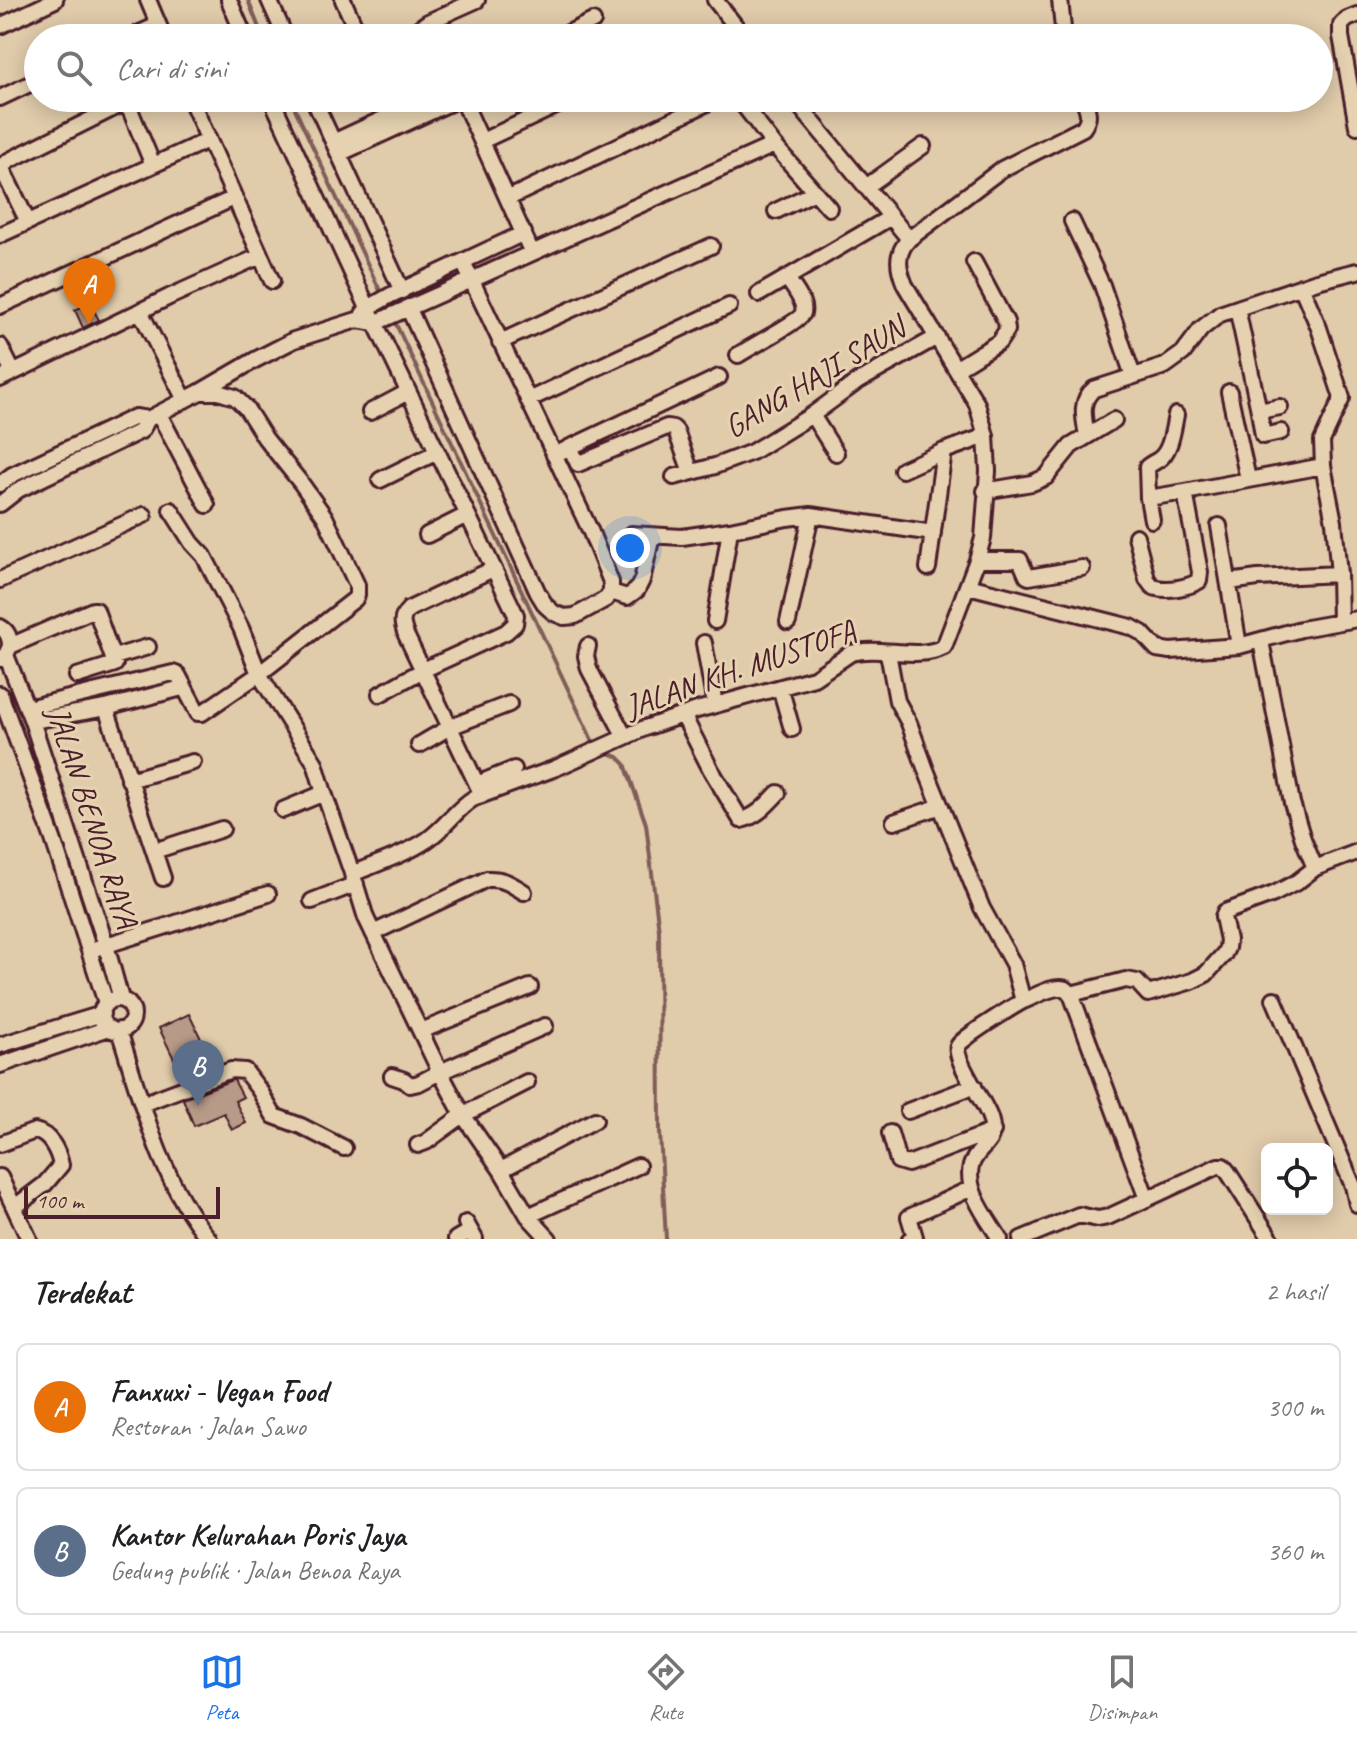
<!DOCTYPE html>
<html lang="id">
<head>
<meta charset="utf-8">
<style>
  :root { --surface:#fff; --page:#f2f2f2; --text:#202124; --muted:#757577; --line:#e0e0e0; --accent:#1a73e8 }
  body { margin:0; font-family:Caveat,sans-serif; background:var(--page); color:var(--text) }
  .controls { position:absolute; right:24px; bottom:24px; display:grid; overflow:hidden; border-radius:12px; box-shadow:0 4px 20px #0003 }
  .controls button { width:72px; height:72px; display:grid; place-items:center; padding:0; border:0; border-bottom:2px solid var(--line); background:var(--surface); color:var(--text); font:40px sans-serif }
  .scale { position:absolute; left:24px; bottom:20px; width:196px; box-sizing:border-box; padding-left:8px; border:4px solid #4a1f2b; border-top:0; font-size:22px; line-height:28px; white-space:nowrap; color:#4a1f2b; -webkit-text-stroke:6px #e6d2b0; paint-order:stroke }
  .you { position:absolute; left:630px; top:548px; width:28px; height:28px; margin:-20px; border:6px solid #fff; border-radius:50%; background:#1a73e8; box-shadow:0 0 0 12px #1a73e833 }
  .badge { display:grid; place-items:center; width:52px; height:52px; border-radius:50%; background:var(--accent); color:#fff; font-size:26px; font-weight:700 }
  .pin { position:absolute; translate:-50% -66px; filter:drop-shadow(0 2px 4px #0008) }
  .pin::after { content:''; position:absolute; top:42px; width:28px; height:24px; background:inherit; clip-path:polygon(0 0,100% 0,50% 100%) }
  .list { margin:0; padding:0; list-style:none }
  h2 { display:flex; justify-content:space-between; align-items:center; height:104px; margin:0; padding:0 32px; font-size:34px }
  h2 small { font-size:26px; font-weight:400; color:var(--muted) }
  .list li { display:grid; grid-template-columns:52px 1fr auto; gap:24px; align-items:center; box-sizing:border-box; height:128px; margin:0 16px 16px; padding:0 16px; border:2px solid var(--line); border-radius:12px }
  .list b { display:block; font-size:30px; white-space:nowrap }
  .list p { margin:0; font-size:26px; white-space:nowrap; color:var(--muted) }
  .list em { font-size:26px; font-style:normal; color:var(--muted) }
  .icon { flex:none; width:44px; height:44px; fill:none; stroke:currentColor; stroke-width:2; stroke-linecap:round; stroke-linejoin:round }
  .map { position:relative; flex:none; width:1357px; height:1239px; overflow:hidden }
  .search { position:absolute; background:var(--surface); box-shadow:0 4px 20px #0003; left:24px; right:24px; top:24px; height:88px; display:flex; align-items:center; gap:20px; box-sizing:border-box; padding:0 28px; border-radius:44px; color:var(--muted); font-size:30px }
  .sheet { height:392px; background:var(--surface) }
  nav { display:flex; justify-content:space-around; align-items:center; box-sizing:border-box; height:112px; border-top:2px solid var(--line); background:var(--surface); font-size:22px; color:var(--muted) }
  nav a { display:grid; justify-items:center; gap:4px }
  nav .on { color:var(--accent) }
  .map>svg:first-child { display:block }
</style>
</head>
<body>
<div class="map">
<svg width="1357" height="1239" viewBox="0 0 1357 1239">
  <rect width="100%" height="100%" fill="#e0cbab"/>
  <filter id="ink" filterUnits="userSpaceOnUse"><feTurbulence type="fractalNoise" baseFrequency=".0125" numOctaves="2"/><feDisplacementMap in="SourceGraphic" scale="16" xChannelSelector="R" yChannelSelector="G"/><feConvolveMatrix kernelMatrix="1 2 1 2 8 2 1 2 1" color-interpolation-filters="sRGB"/></filter>
  <g filter="url(#ink)">
    <g fill="none" stroke-linecap="round" stroke-linejoin="round">
      <path stroke="#805d59" stroke-width="4" d="M248,0L263,38
        M290,98L382,295
        M386,303L592,740L598,745
        M605,751L618,757L625,764L646,824L659,931L660,1133L666,1239"/>
    </g>
    <path fill="#b79a87" stroke="#4a1f2b" stroke-width="2" d="M90,303L99,320L83,328L75,310Z
      M189,1014L204,1045L174,1059L159,1028Z
      M232,1080H234L243,1097L235,1101L246,1123L232,1130L224,1113L194,1126L183,1099Z"/>
    <g fill="none" stroke-linecap="round" stroke-linejoin="round">
      <g stroke="#4a1f2b" stroke-width="20">
        <path id="street" d="M148,0L164,38
          M229,0L245,38
          M269,0L286,38
          M343,0L360,38
          M715,0L745,38
          M1060,0L1064,38
          M1357,15L1347,19L1341,25V36L1357,126
          M0,26L55,0
          M129,38L158,25
          M405,38L428,22L477,0
          M558,38L593,21
          M0,98L38,80
          M190,98L272,281
          M271,98L368,308L516,615L515,624L506,632L423,670L380,694
          M313,98L402,291
          M387,98L394,114
          M462,98L532,253L774,145
          M738,98L774,145L829,208
          M793,98L909,239
          M482,141L573,98
          M333,142L428,98
          M339,154L461,98
          M866,187L923,146
          M509,198L718,98
          M776,211L815,192
          M1072,221L1102,285L1133,376
          M28,222L3,171V165L10,160L118,106L126,105L131,112L153,165
          M0,235L208,140
          M1301,286L1319,328L1342,398L1322,441L1323,466L1334,522L1339,574L1340,622
          M759,294L891,217
          M0,306L234,198
          M408,307L538,593L546,606L554,613L564,617L575,616L606,599L611,592V582L590,530L463,262
          M1237,308L1259,411L1263,436L1281,432
          M140,311L185,400
          M363,314L368,308L391,295L524,233
          M500,342L711,246
          M0,346L13,372
          M738,355C749,348 800,321 803,313C806,302 792,286 787,278
          M957,368L999,342L1007,330L1006,322L974,262
          M0,379L169,297L260,256
          M1229,392L1248,479
          M528,400L729,306
          M1259,411L1280,407
          M370,412L408,392
          M159,414L207,505
          M812,415L836,453
          M148,419L200,392L255,360L294,340L357,320L375,323L532,253
          M1087,436C1084,418 1079,401 1094,389L1165,366L1183,353L1201,329L1220,314L1317,281L1357,271
          M570,447L578,464L667,427L673,428L676,431L691,472
          M554,455L719,377
          M902,470L944,451
          M674,477L715,466L752,452L812,415L857,382L937,337
          M380,480L437,452
          M0,484L12,475L135,417L148,419
          M985,491L1032,483L1046,477L1071,446L1114,420
          M1148,498L1185,492
          M0,504L18,490L141,431L148,419
          M171,510L192,543L204,556L241,628L259,674L315,763L324,793L354,879L366,918L440,1072L463,1115L501,1170L528,1216L549,1239
          M1152,520L1148,498L1147,467C1150,464 1155,462 1158,460C1171,452 1173,429 1176,415
          M1219,526L1239,646
          M631,534L682,537L730,530L787,518L811,515L933,533
          M427,535L467,515
          M1136,536L1147,579C1151,584 1151,587 1157,588C1169,591 1189,587 1199,581L1200,572L1185,492L1323,466
          M977,560H1020L1027,576L1029,577L1082,568
          M928,568L944,451L986,436
          M0,580L144,515
          M1229,582L1258,578L1339,574
          M968,586L1131,627L1142,633L1157,649L1170,651L1239,646L1301,629L1357,619
          M611,592L627,597L637,590L642,580L652,536
          M715,621L730,530
          M788,622L811,515
          M0,627C8,631 10,638 10,646
          M1261,641L1292,803L1303,839L1315,868
          M704,643L715,705
          M588,646L586,656L589,669L625,737
          M888,653L897,701L909,723L926,770L982,908L1013,964L1023,1001C1014,1006 960,1039 958,1046C953,1059 985,1102 990,1118C999,1145 977,1145 971,1166C965,1191 988,1219 1000,1239
          M6,655L32,721L106,945L121,999
          M114,657L148,647
          M0,659L6,655L10,646L93,610H96L115,664L77,676
          M780,687L792,729
          M0,694L53,839L106,1003
          M27,708L173,673L178,675L198,713H202L259,674L355,599L357,595V585L325,517L301,483L265,438L246,408L235,397L228,395L219,392H200
          M106,708L178,689
          M683,715L711,770L741,820C757,817 767,804 778,793
          M32,721L106,708L163,878
          M419,745L450,727L509,704
          M129,780L193,762
          M477,784L514,769
          M482,795L406,635C402,624 400,618 409,609L493,569
          M283,810L324,793
          M894,822L941,806
          M154,851L222,829
          M352,874C377,863 405,855 427,840C445,828 456,809 474,798L556,768L645,728L697,710L814,678L851,653C881,645 916,661 944,647L977,560L983,538L988,471L986,436L977,404L905,285C898,268 895,254 909,239L1002,169L1083,128C1091,117 1088,110 1083,98
          M312,901L356,884
          M373,933L487,879C503,878 511,884 524,892
          M97,948L268,894
          M1071,994L1126,980L1137,982L1148,994L1192,981L1206,974L1224,954L1227,948L1228,940L1223,917L1225,912L1274,894L1297,882L1315,868L1357,852
          M1274,999L1353,1186L1357,1204
          M101 1015a16 16 0 1 1 32 0a16 16 0 1 1-32 0Z
          M1023,1001C1034,997 1055,984 1066,989C1068,990 1069,993 1071,994L1147,1199
          M119,1030C142,1103 160,1180 209,1239
          M421,1031L530,987
          M0,1045L102,1014
          M0,1065L109,1028
          M392,1076L404,1080L410,1085L419,1083L440,1072L545,1026
          M142,1104L231,1070L245,1071L260,1091L274,1116L301,1126L344,1148
          M908,1111L974,1086
          M890,1133L898,1161L908,1164L993,1131
          M0,1144L35,1131C50,1134 58,1151 61,1165L45,1184L15,1207
          M418,1145L426,1142L463,1115L527,1082
          M501,1170L595,1120
          M0,1177L29,1239
          M528,1216L638,1166
          M466,1223L475,1239
          M456,1239L470,1231
          M910,1239L915,1237L909,1217L972,1188
          M1021,1239L1079,1215L1098,1219L1108,1217L1218,1166H1223L1228,1172L1271,1239"/>
      </g>
      <use href="#street" stroke="#e6d2b0" stroke-width="14"/>
    </g>
  </g>
  <g text-anchor="middle" stroke-width="6" stroke-linejoin="round" paint-order="stroke">
    <g font-size="32" fill="#4a1f2b" stroke="#e6d2b0">
      <text transform="translate(814 377) rotate(-31)" y="11">GANG HAJI SAUN</text>
      <text transform="translate(740 668) rotate(-19)" y="11">JALAN KH. MUSTOFA</text>
      <text transform="translate(93 817) rotate(72)" y="11">JALAN BENOA RAYA</text>
    </g>
  </g>
</svg>
<div class="controls">
<button><svg class="icon" aria-label="locate" viewBox="0 0 24 24"><circle cx="12" cy="12" r="6"/><path d="M12 2v4M12 18v4M2 12h4M18 12h4"/></svg></button>
</div>
<div class="scale">100 m</div>
<div class="you"></div>
<div class="pin badge" style="left:89px;top:324px;background:#e8710a">A</div>
<div class="pin badge" style="left:198px;top:1106px;background:#5c6f8a">B</div>
<div class="search"><svg class="icon" aria-label="search" viewBox="0 0 24 24"><circle cx="10" cy="10" r="6"/><path d="M15 15l6 6"/></svg>Cari di sini</div>
</div>
<section class="sheet">
<h2>Terdekat<small>2 hasil</small></h2>
<ul class="list">
<li><span class="badge" style="background:#e8710a">A</span><div><b>Fanxuxi - Vegan Food</b><p>Restoran · Jalan Sawo</p></div><em>300 m</em></li>
<li><span class="badge" style="background:#5c6f8a">B</span><div><b>Kantor Kelurahan Poris Jaya</b><p>Gedung publik · Jalan Benoa Raya</p></div><em>360 m</em></li>
</ul>
</section>
<nav>
<a class="on"><svg class="icon" aria-label="map" viewBox="0 0 24 24"><path d="M3 6l6-2 6 2 6-2v14l-6 2-6-2-6 2zM9 4v14M15 6v14"/></svg>Peta</a>
<a><svg class="icon" aria-label="directions" viewBox="0 0 24 24"><path d="M12 3l9 9-9 9-9-9zM9 14v-3h6M13 9l2 2-2 2"/></svg>Rute</a>
<a><svg class="icon" aria-label="saved" viewBox="0 0 24 24"><path d="M7 4h10v16l-5-4-5 4z"/></svg>Disimpan</a>
</nav>
</body>
</html>
